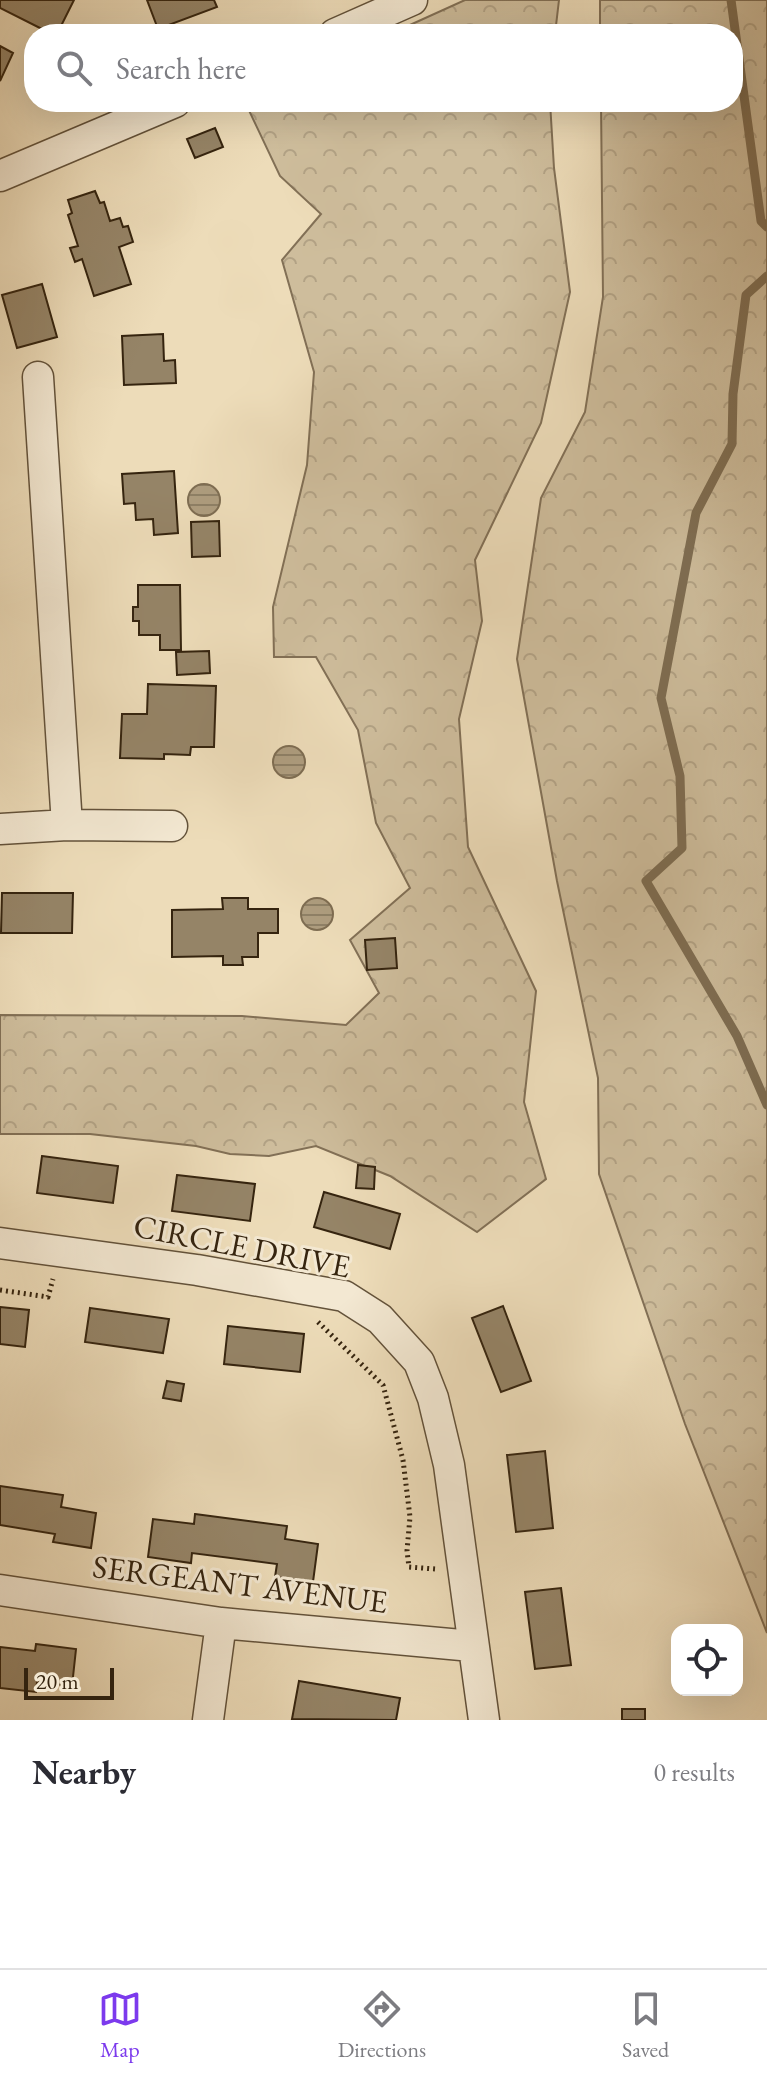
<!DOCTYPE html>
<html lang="en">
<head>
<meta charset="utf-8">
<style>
  :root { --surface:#fff; --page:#f2f2f3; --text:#2b2b33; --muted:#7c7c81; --line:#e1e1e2; --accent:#7c3aed }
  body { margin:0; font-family:"EB Garamond",serif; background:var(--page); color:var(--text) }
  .controls { position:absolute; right:24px; bottom:24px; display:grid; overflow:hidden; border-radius:16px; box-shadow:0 8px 32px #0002 }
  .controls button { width:72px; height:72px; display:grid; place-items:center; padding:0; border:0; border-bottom:2px solid var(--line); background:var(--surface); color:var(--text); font:40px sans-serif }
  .scale { position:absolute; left:24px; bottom:20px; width:90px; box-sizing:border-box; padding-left:8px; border:4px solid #35240f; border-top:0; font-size:22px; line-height:28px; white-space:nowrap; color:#35240f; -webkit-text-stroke:6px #f3e8d2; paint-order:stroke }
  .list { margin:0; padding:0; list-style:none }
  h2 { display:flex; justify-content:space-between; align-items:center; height:104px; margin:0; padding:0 32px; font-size:34px }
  h2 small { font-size:26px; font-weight:400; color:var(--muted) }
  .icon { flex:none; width:44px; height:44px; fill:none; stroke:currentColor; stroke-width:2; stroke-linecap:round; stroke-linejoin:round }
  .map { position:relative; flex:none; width:767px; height:1720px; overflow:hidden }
  .search { position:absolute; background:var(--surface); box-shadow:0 8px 32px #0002; left:24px; right:24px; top:24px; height:88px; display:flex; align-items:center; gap:20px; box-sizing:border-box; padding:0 28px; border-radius:32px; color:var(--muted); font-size:30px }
  .sheet { height:248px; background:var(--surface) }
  nav { display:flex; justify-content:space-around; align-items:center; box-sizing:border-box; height:112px; border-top:2px solid var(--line); background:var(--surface); font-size:22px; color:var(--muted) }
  nav a { display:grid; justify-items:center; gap:4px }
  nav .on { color:var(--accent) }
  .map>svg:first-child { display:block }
</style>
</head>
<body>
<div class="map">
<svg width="767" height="1720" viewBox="0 0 767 1720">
  <defs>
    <pattern id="forest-crowns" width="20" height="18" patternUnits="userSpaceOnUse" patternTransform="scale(2)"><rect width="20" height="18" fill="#cebd9c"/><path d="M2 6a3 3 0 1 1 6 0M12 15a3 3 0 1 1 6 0" fill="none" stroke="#b2a285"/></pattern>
    <pattern id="water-rules" width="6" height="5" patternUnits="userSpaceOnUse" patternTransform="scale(2)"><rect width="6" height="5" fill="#ae9d7f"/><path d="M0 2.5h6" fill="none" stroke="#8e8066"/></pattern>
  </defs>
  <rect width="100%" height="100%" fill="#eddcb9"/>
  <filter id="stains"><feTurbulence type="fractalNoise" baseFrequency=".0025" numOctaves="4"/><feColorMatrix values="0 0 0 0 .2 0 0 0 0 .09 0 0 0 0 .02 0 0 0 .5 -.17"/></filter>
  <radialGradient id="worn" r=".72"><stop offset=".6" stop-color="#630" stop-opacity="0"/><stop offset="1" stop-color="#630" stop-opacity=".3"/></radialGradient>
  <path fill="url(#forest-crowns)" stroke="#827056" stroke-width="2" d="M465,0H559L555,34H390Z
    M600,0H767V1633L685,1424L599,1174L598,1078L557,881L517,659L541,498L585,412L603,297L601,102H733V34H600Z
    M245,102H550L554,168L570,292L541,423L475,560L482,621L459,719L468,847L536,991L524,1102L546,1179L477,1232L390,1176L316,1146L269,1156L230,1154L196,1146L90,1134H0V1015L242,1016L346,1025L379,993L350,940L410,888L376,823L358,730L316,657H274L273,607L307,465L314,372L282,260L321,214L280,176Z"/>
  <path fill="url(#water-rules)" stroke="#7e6d52" stroke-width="2" d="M188 500a16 16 0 1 1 32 0a16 16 0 1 1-32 0Z
    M273 762a16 16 0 1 1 32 0a16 16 0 1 1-32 0Z
    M301 914a16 16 0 1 1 32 0a16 16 0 1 1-32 0Z"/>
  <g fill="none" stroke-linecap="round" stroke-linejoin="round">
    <path stroke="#7e6d52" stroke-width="9" d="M731,0L761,221L767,227
      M767,276L746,295L733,394L732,444L696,513L661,698L680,776L682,848L646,881L737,1036L767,1105"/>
  </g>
  <path fill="#958467" stroke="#35240f" stroke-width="2" d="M0,0H74L57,34H39L42,29L0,8Z
    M147,0H214L217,7L158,29Z
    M0,46L13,53L0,81Z
    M215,128L223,147L195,158L187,139Z
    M95,191L100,203L104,202L110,221L120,218L123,227L128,226L133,242L119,247L131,284L94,296L82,259L75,262L70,248L78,246L68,215L72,213L68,200Z
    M42,284L57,337L17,348L2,295Z
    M163,334L164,361L175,360L176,383L124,385L122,336Z
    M174,471L178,533L154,535L153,519L136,520L135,503L124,504L122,474Z
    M219,521L220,556L192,557L191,522Z
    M138,585H180L181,650H160V635H139V621H133V607H138Z
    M209,651L210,673L177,675L176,652Z
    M148,684L216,686L214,747H191L190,755L164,754V759L120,758L122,714H147Z
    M2,893H73L72,933H1Z
    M222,898H248V909H278V933H258V957H242L243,965H223V956L172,957V910L223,909Z
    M395,938L397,968L367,970L365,940Z
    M42,1156L118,1166L113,1203L37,1193Z
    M358,1165L375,1167L374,1189L356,1188Z
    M177,1175L255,1184L250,1221L172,1211Z
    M324,1192L400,1214L390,1249L314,1227Z
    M503,1306L531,1381L501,1392L472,1318Z
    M0,1307L29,1310L25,1347L0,1344Z
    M90,1308L169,1319L163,1353L85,1342Z
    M228,1326L304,1334L300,1372L224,1364Z
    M167,1381L184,1384L181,1401L163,1398Z
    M545,1451L553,1528L516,1532L507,1455Z
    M0,1486L63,1495L61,1507L96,1513L91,1548L53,1542L55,1534L0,1525Z
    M195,1514L287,1526L285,1539L318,1544L313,1582L275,1577L277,1564L192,1553L191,1563L148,1557L153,1519L194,1524Z
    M561,1588L571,1665L535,1669L525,1592Z
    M36,1644L76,1649L72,1686L37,1682L36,1692L0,1688V1647L35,1651Z
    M299,1681L400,1698L396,1720L292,1719Z
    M622,1709H645V1720H622Z"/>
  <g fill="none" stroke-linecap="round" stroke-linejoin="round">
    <g stroke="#63523a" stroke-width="33">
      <path id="minor" d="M335,34L412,0
        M0,176L175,102
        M38,377L67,825
        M0,829L67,825L172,826
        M0,1243L197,1270L344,1296L380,1319L419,1362L433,1398L449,1465L484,1720
        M0,1590L221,1623L472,1646
        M208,1720L221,1623"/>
    </g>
    <path stroke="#35240f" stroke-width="5" stroke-dasharray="2 4" stroke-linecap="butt" d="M0,1290L48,1297L53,1279
      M318,1322L383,1385L403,1460L410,1517L407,1551L409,1567L435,1569"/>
    <use href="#minor" stroke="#f3e8d2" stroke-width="30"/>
  </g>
  <g text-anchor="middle" stroke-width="6" stroke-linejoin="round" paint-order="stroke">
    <g font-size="32" fill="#35240f" stroke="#f3e8d2">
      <text transform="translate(242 1246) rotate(11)" y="11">CIRCLE DRIVE</text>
      <text transform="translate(240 1584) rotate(7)" y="11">SERGEANT AVENUE</text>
    </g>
  </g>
  <rect width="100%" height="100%" filter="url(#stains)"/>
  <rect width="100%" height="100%" fill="url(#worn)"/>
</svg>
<div class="controls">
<button><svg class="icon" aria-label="locate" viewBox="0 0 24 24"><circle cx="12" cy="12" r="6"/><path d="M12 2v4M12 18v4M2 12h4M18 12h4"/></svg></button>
</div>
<div class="scale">20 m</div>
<div class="search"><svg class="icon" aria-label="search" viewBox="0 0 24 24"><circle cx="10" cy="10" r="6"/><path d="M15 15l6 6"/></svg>Search here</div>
</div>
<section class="sheet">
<h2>Nearby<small>0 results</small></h2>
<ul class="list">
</ul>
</section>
<nav>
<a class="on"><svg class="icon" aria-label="map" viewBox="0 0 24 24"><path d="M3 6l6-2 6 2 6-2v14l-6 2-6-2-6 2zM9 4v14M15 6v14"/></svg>Map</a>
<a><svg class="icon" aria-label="directions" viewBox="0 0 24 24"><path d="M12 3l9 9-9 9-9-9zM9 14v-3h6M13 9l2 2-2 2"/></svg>Directions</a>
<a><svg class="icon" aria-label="saved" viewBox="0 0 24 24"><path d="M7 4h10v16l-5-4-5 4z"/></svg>Saved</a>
</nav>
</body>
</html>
